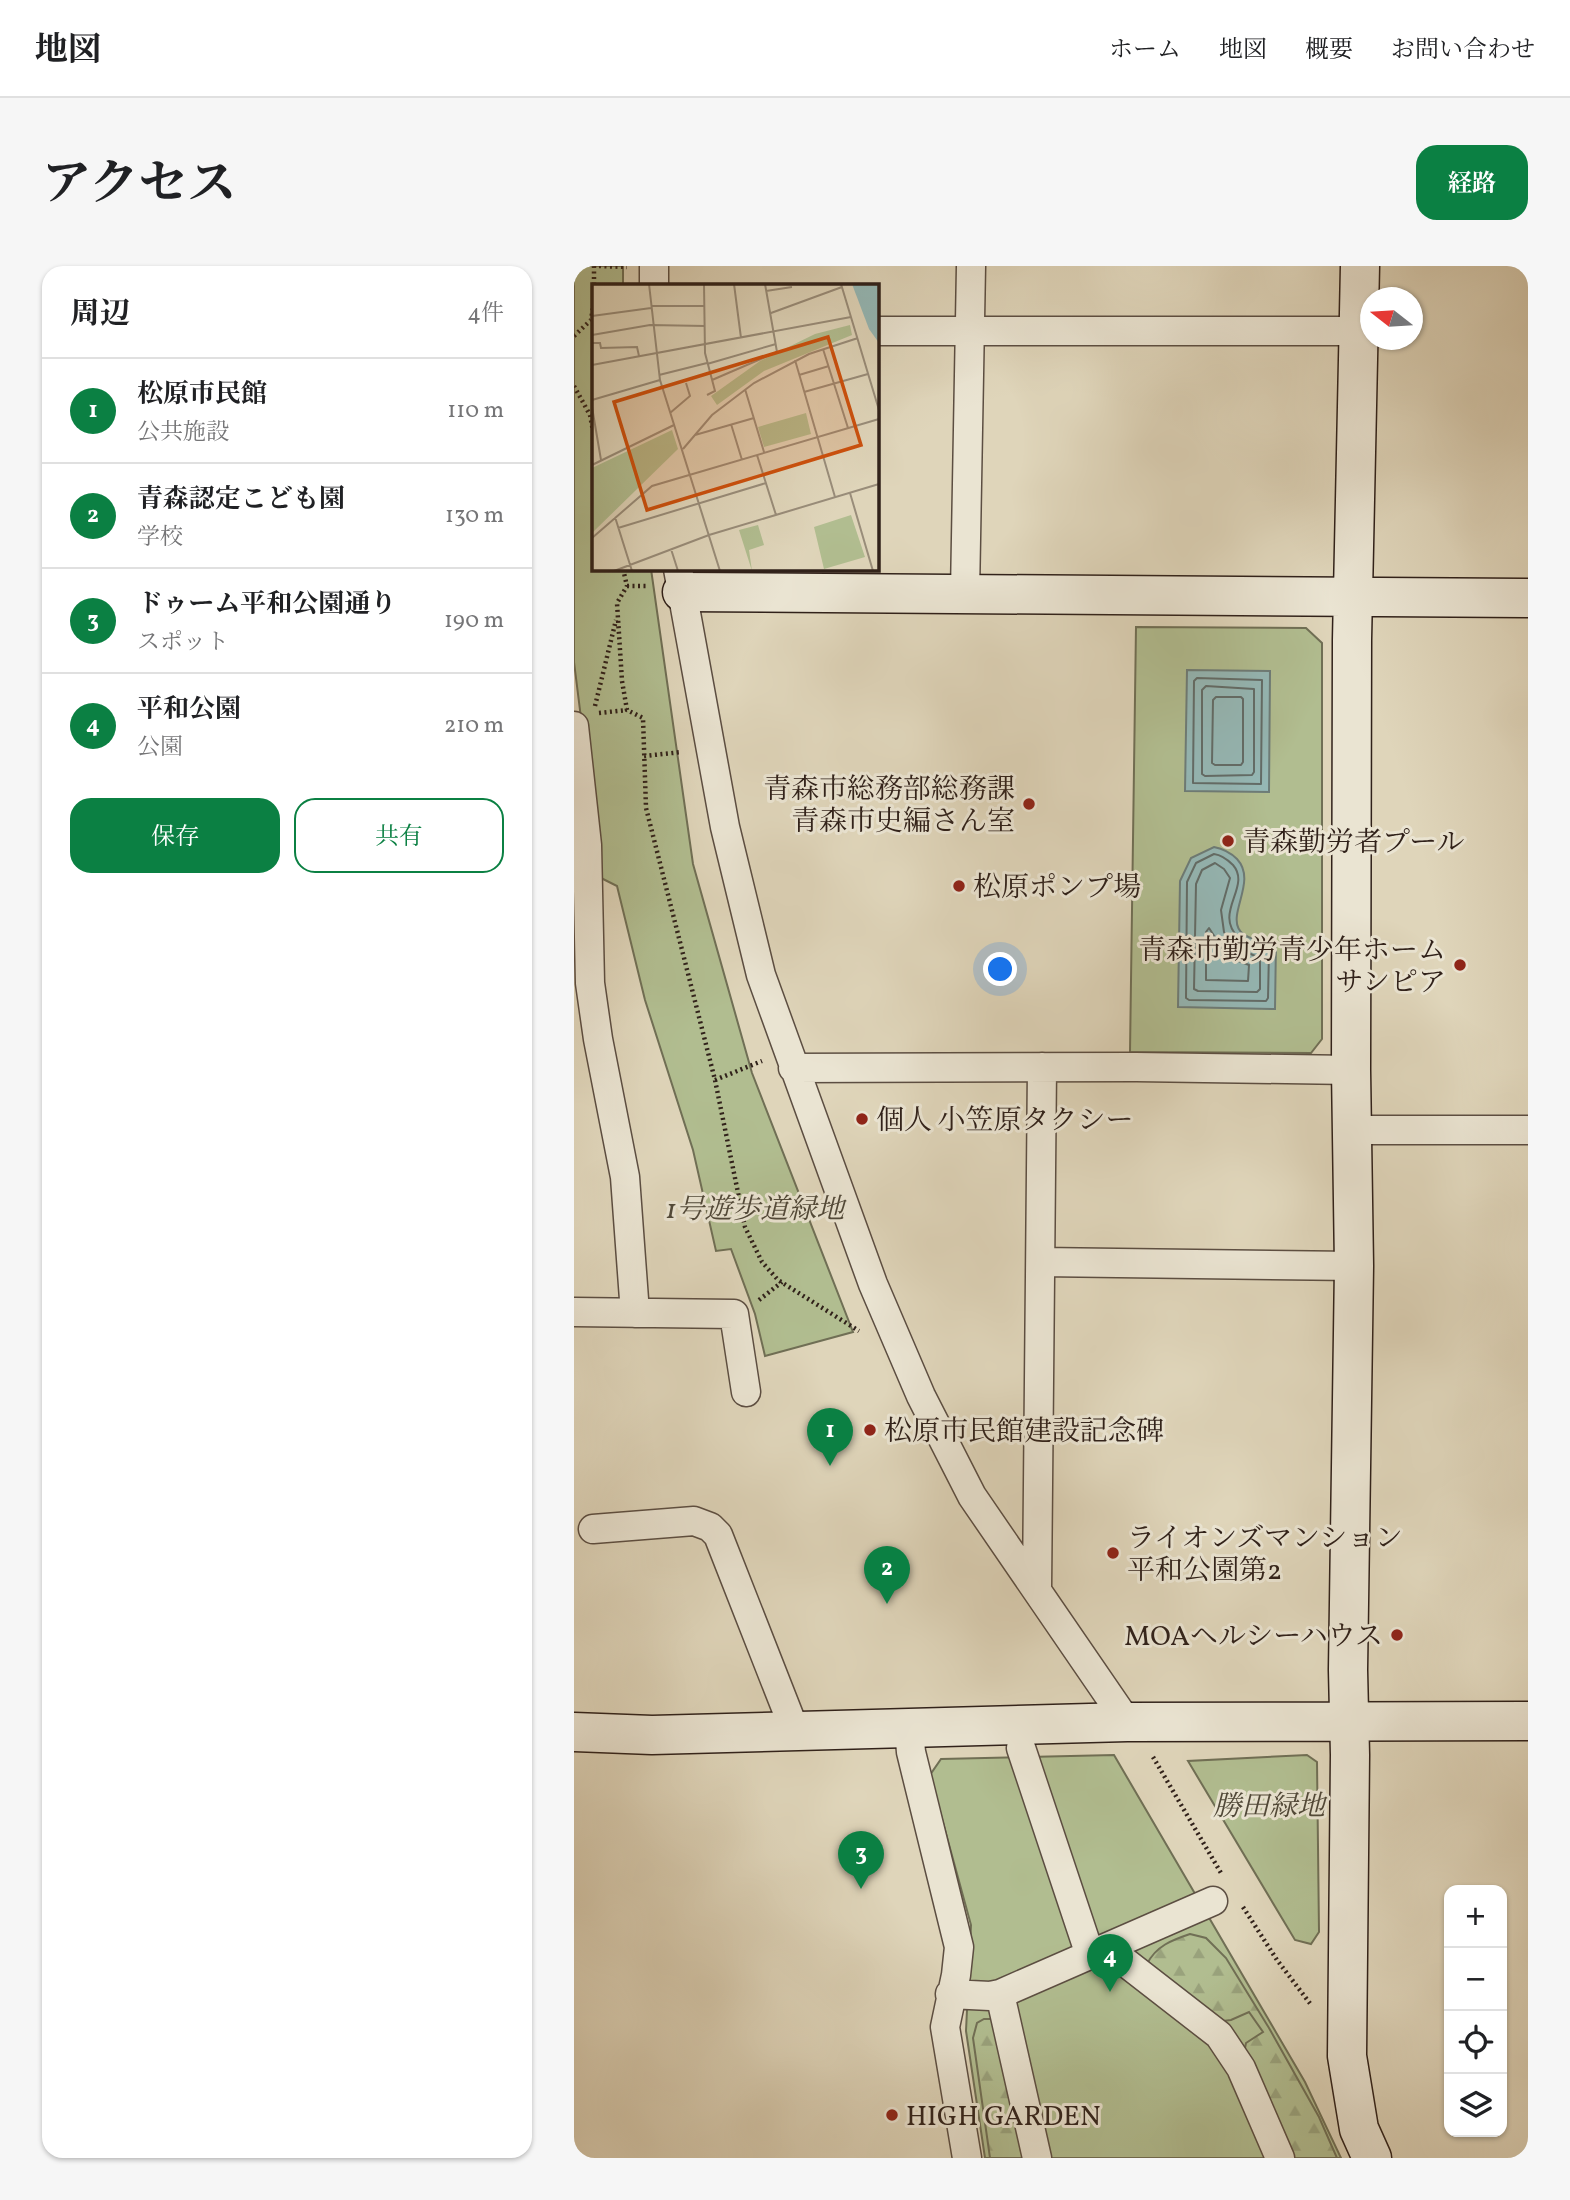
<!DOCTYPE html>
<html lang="ja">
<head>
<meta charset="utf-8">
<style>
  :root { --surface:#fff; --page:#f6f6f6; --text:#202124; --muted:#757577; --line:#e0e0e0; --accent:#0b8043 }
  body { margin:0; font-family:Vollkorn,"Noto Serif JP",serif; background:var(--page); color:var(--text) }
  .controls { position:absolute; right:21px; bottom:21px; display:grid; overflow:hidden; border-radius:14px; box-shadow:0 2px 5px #0004 }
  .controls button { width:63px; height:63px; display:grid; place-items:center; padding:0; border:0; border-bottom:2px solid var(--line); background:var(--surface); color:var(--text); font:35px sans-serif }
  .compass { position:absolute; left:786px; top:21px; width:63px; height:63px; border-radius:50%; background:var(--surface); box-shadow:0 2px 5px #0004; rotate:287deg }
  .you { position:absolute; left:427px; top:704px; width:24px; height:24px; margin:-18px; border:5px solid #fff; border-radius:50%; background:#1a73e8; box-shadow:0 0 0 10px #1a73e833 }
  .badge { display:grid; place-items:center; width:46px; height:46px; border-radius:50%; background:var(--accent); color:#fff; font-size:23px; font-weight:700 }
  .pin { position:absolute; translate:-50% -58px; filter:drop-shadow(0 2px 4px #0008) }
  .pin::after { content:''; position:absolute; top:37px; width:24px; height:21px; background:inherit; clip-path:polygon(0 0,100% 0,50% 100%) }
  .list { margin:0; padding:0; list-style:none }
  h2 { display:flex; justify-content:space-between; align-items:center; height:91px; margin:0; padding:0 28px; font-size:30px }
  h2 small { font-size:23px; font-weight:400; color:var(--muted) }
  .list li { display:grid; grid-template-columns:46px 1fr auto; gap:21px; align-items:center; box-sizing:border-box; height:105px; padding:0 28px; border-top:2px solid var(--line) }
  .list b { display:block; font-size:26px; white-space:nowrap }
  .list p { margin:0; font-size:23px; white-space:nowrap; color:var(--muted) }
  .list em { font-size:23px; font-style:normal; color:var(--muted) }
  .actions { display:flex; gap:14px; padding:21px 28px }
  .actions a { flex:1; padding:16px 0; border:2px solid var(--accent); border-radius:21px; text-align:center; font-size:24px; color:var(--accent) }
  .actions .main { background:var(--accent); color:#fff }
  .icon { flex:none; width:38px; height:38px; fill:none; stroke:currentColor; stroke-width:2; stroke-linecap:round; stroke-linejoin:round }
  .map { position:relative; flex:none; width:954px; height:1892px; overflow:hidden; border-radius:21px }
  header { display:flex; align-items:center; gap:42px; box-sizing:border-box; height:98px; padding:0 35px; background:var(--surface); border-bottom:2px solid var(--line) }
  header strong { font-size:33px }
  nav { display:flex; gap:38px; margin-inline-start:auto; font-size:24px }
  .intro { display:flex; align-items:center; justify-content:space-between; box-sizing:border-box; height:168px; padding:0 42px }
  h1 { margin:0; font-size:49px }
  .button { padding:18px 32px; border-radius:21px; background:var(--accent); color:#fff; font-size:24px; font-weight:700 }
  main { display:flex; gap:42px; padding:0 42px }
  aside { flex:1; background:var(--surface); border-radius:21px; box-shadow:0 2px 5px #0004 }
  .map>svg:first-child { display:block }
</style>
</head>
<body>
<header>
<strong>地図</strong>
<nav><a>ホーム</a><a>地図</a><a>概要</a><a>お問い合わせ</a></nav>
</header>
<div class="intro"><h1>アクセス</h1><a class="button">経路</a></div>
<main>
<aside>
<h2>周辺<small>4件</small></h2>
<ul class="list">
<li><span class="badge">1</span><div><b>松原市民館</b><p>公共施設</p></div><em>110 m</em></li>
<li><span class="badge">2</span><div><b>青森認定こども園</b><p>学校</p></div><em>130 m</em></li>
<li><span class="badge">3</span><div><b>ドゥーム平和公園通り</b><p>スポット</p></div><em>190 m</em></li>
<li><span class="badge">4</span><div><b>平和公園</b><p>公園</p></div><em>210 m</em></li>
</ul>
<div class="actions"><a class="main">保存</a><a>共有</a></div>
</aside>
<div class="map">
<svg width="954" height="1892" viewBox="0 0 954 1892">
  <defs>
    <pattern id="forest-firs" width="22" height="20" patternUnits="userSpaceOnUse" patternTransform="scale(1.75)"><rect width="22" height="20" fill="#b1bd90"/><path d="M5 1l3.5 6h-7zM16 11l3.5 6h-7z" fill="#99a27c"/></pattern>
  </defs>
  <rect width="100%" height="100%" fill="#dfd5ba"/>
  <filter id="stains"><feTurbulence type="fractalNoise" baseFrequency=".00286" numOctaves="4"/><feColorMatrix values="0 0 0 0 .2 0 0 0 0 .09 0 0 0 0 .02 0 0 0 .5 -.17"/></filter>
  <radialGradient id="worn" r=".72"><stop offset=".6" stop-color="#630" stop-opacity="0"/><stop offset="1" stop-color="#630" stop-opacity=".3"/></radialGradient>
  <path fill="#b1bd90" stroke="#706f55" stroke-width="2" d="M0,0H49V19H19V303H77L119,598L178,807L279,1066L191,1090L181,1048L157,983L142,985L119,884L71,734L43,620L27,612L0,396Z
    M562,361L732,362L748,377V773L737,787L556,786Z
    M540,1489L731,1816L767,1892H411L392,1765L397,1659L356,1509L367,1493Z
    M733,1489L743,1496L745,1666L737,1678L721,1674L614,1495Z"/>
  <path fill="url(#forest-firs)" stroke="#706f55" stroke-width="2" d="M616,1668L632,1672L652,1692L695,1762L745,1851L763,1892H720L682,1807L670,1787L672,1777L689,1766L675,1746L657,1754L649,1755L573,1698C582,1680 598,1674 616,1668Z
    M410,1753H419L455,1892H416L399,1772L403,1757Z"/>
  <path fill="#95b8b6" stroke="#6d7c78" stroke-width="2" d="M613,404L696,405L695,526L611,525Z
    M640,581C650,583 656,586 663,593C691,623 624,673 702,676L701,743L604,741L606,615L617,592Z"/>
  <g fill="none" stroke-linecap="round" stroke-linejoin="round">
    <path stroke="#626c68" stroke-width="2" d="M623,412L688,414L687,518L619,517L620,415Z
      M632,420L680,423V506L678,509L631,510L628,508V424Z
      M642,431H667L669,433V496L667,499H641L638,497L639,434Z
      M640,588C648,589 653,593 659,599C678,621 638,647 665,672C673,680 686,680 695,685L694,732L692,735L615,734L612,732L613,616L622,597Z
      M641,597L650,603L656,612L647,644L650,666L656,676L665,683L686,692V723L683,726L624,725L620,723L622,618L628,604Z
      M635,662L650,685L662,694L675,699L674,715L632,714V666Z"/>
    <g stroke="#5c4e42" stroke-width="31">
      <path id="street" d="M80,19V0
        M303,65H785
        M104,303L151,561L187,709L299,1018L347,1130L398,1230L553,1456
        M391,327L397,0
        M0,460L13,579L16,717L24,773L51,911L61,1047
        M219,802L562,801L777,804
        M779,864H954
        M467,996L780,1000
        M0,1046L160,1048L172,1126
        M19,1263L120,1255L136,1261L144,1269L221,1465
        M463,1323L468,801
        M335,1463L337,1486L385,1681L382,1709L371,1761L393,1892
        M447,1482L516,1689
        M533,1682L645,1769L667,1802L706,1892
        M376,1728L416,1730L426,1728L639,1635
        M426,1728L463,1892"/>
    </g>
    <g stroke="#30211a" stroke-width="41">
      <path id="secondary" d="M786,0L778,374L777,804L780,1000L774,1404L776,1489L773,1790L785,1863L798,1892
        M108,326L954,332
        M0,1466L78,1469L553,1456L954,1455"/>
    </g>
    <path stroke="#30211a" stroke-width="4.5" stroke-dasharray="2 3.5" stroke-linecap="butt" d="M20,0V19
      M25,0L53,1
      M0,70L17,54L19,41
      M0,120L16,149L19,165
      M49,303L53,320L43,337L48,415L53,444L69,452L72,542L141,814L171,961L188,996L204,1014L285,1065
      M53,320H73
      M21,440L42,354
      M25,447L53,444
      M70,490L108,486
      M141,814L188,795
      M185,1034L208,1016
      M579,1491L647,1607
      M669,1641L703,1694L738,1740"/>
    <use href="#street" stroke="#eae4d2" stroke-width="28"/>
    <use href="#secondary" stroke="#eae4d2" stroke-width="38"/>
  </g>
  <g fill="#8f2418" stroke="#eae4d2" stroke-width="2.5">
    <circle cx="455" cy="538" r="7"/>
    <circle cx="654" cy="575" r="7"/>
    <circle cx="385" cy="620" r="7"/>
    <circle cx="886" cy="699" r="7"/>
    <circle cx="288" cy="853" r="7"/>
    <circle cx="296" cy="1164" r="7"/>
    <circle cx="539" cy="1287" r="7"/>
    <circle cx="823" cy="1369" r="7"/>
    <circle cx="318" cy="1849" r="7"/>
  </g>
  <g text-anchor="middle" stroke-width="6" stroke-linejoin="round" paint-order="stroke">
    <g font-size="28" fill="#30211a" stroke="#eae4d2" text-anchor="start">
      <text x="441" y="532" text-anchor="end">青森市総務部総務課<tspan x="441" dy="32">青森市史編さん室</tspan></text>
      <text x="668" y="585">青森勤労者プール</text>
      <text x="399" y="630">松原ポンプ場</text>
      <text x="872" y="693" text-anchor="end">青森市勤労青少年ホーム<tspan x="872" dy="32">サンピア</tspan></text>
      <text x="302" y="863">個人 小笠原タクシー</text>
      <text x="310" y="1174">松原市民館建設記念碑</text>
      <text x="553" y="1281">ライオンズマンション<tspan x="553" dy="32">平和公園第2</tspan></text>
      <text x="809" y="1379" text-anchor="end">MOAヘルシーハウス</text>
      <text x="332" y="1859">HIGH GARDEN</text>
    </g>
    <g font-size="28" font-style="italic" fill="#504838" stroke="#eae4d2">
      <text x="181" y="952">1号遊歩道緑地</text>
      <text x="695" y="1549">勝田緑地</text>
    </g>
  </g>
  <g transform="translate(18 18)">
    <rect width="287" height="287" fill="#dfd5ba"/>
    <path d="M258,41L260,51L172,87L125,121L119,112L168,77L223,50ZM214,129L219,150L172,163L166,143ZM80,146L86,165L0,249V184ZM259,231L273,273L232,285L222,243ZM166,241L172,261L157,266L160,287L147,246Z" fill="#b1bd90"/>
    <path d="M260,0H287V59L277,45Z" fill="#95b8b6"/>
    <path fill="none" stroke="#998d7a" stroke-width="2" d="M57,0L68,96L128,287M112,0L113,69L123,107L115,111M142,0L149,54M249,0L287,126M174,7L200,3M59,22H113M179,29L250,3M0,32L59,24M0,51L58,41L113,42M0,59H8L9,64L45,63L47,72M231,65L256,144M203,76L243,213M115,80L184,60M0,81L259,33M67,91L115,79M207,91L237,82M120,96L185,68L173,0M153,105L172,168M212,108L276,90M0,116L68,96M0,123L9,176M78,129L98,112L94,99M139,140L150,176M103,151L162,134M91,165L120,131L162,99L217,70L266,54M165,171L184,231M0,181L82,141M258,209L281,287M23,233L40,287M26,244L174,199M0,254L60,202L287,135M79,265L86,287M22,287L117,251L287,200"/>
    <path fill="#cc510e" fill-opacity="0.15" stroke="#cc510e" stroke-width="3.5" d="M236,53L269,161L55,226L22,118Z"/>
    <rect width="287" height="287" fill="none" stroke="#30211a" stroke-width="3.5"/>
  </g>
  <rect width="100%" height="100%" filter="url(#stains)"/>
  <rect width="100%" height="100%" fill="url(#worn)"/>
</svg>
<div class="controls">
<button>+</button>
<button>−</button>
<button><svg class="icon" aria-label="locate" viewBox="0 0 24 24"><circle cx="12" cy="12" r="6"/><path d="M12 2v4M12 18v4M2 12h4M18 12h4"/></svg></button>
<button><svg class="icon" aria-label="layers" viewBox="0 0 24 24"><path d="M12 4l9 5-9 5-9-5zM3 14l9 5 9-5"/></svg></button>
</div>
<svg class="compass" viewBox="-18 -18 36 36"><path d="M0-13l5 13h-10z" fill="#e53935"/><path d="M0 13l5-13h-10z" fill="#757577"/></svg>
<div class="you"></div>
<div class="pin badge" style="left:256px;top:1200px">1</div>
<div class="pin badge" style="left:313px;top:1338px">2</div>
<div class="pin badge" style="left:287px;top:1623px">3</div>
<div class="pin badge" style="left:536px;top:1726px">4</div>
</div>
</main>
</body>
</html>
